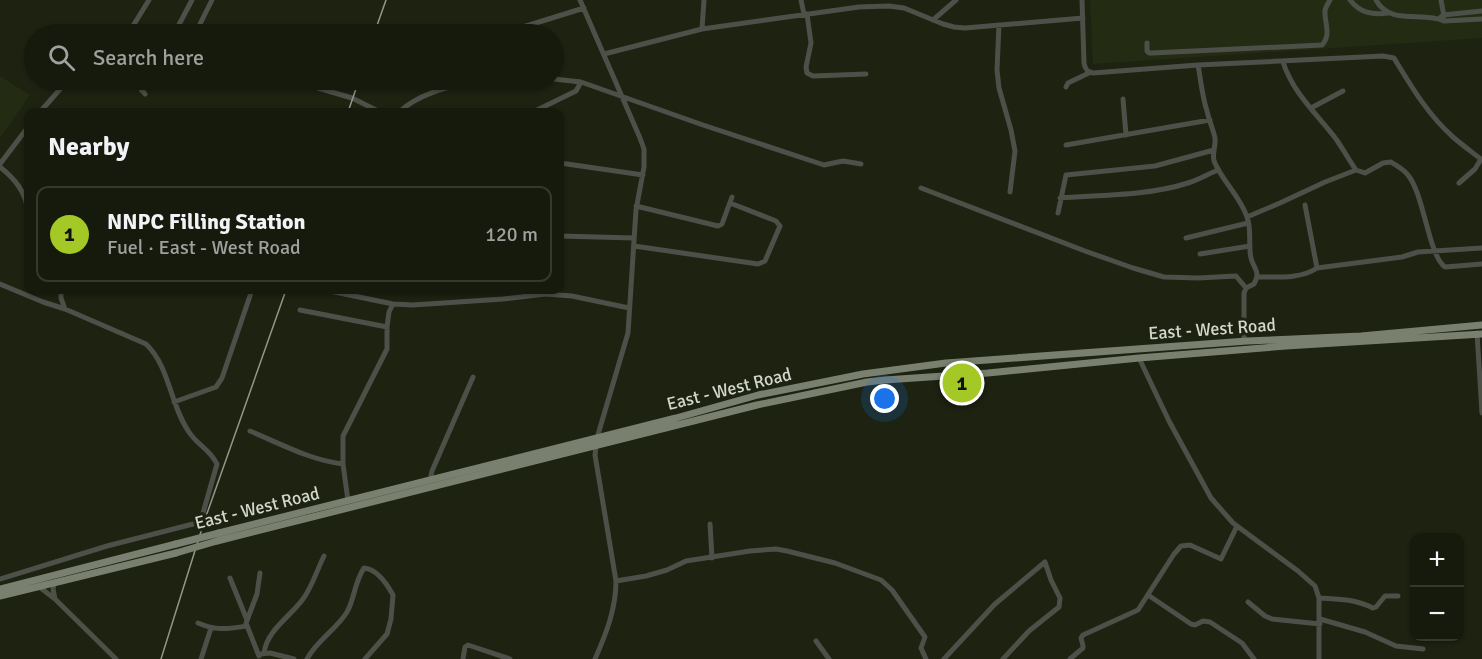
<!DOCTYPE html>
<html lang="en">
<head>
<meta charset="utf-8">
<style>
  :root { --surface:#161a0d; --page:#1f2316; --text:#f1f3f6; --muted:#9ea19d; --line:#35382e; --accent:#a4c825 }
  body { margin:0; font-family:Signika,sans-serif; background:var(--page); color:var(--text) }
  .controls { position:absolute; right:18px; bottom:18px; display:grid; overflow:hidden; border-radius:12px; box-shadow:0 2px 4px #0004 }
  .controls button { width:54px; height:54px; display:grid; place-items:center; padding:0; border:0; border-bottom:2px solid var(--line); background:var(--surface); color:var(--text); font:30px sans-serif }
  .you { position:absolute; left:885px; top:399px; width:21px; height:21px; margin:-15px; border:4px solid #fff; border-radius:50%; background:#1a73e8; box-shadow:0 0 0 9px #1a73e833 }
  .badge { display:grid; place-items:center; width:39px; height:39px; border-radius:50%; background:var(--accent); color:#111; font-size:20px; font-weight:700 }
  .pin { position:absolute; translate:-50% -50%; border:3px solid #fff; box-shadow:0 2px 6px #0006 }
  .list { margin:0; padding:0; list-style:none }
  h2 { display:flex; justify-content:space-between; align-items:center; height:78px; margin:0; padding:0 24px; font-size:26px }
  h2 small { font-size:20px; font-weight:400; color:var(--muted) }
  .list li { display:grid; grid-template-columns:39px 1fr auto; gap:18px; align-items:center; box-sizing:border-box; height:96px; margin:0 12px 12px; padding:0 12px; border:2px solid var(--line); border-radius:12px }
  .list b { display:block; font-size:22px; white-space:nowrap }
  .list p { margin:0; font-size:20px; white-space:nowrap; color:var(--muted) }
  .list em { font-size:20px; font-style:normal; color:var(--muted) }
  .icon { flex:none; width:33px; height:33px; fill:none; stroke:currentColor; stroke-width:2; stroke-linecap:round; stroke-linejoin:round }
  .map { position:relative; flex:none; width:1482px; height:659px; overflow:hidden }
  .search { position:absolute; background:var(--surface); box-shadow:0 2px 4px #0004; left:24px; top:24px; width:540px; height:66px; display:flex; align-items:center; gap:15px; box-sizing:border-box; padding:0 21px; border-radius:33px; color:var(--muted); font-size:22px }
  .panel { position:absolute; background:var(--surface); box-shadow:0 2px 4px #0004; left:24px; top:108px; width:540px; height:186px; border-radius:12px }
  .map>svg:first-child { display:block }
</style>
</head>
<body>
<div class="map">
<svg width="1482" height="659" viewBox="0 0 1482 659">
  <rect width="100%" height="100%" fill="#1d2211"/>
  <path fill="#242b13" d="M1090,0H1482V38L1093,64Z
    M0,76L30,95L0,138Z"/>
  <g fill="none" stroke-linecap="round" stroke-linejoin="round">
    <path stroke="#4d5048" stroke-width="5" d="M580,0L640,138L644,149V167L636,210L628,333L597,438L595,455L616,581C616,609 606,634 595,659
      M801,0L804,14
      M1082,0L1084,63C1085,69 1087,72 1093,73L1198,65L1383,56L1394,58C1411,86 1428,115 1453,137C1462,145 1472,152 1482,160
      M1350,0C1360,13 1372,15 1388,13
      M1376,0C1390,26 1423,11 1444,21L1482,19
      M1441,0L1444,16
      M807,14L811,43L806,67L807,73L813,76L866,74
      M1439,19L1443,15L1482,11
      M933,20L956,0
      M999,25L997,70L999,88L1011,130L1015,151L1010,192
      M523,27L584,8
      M702,29L704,0
      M128,34L149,0
      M174,34L192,0
      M195,34L212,0
      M1147,43V51L1149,53H1152L1322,45C1332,34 1324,23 1325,10C1326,7 1328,3 1330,0
      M604,54L702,29L859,7L889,6L904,8L943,24L954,27L965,28L1083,18
      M1283,62C1293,93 1316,113 1336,139C1343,149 1349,160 1356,170
      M1198,65C1201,81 1202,96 1207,111C1209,120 1213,129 1215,138C1216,146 1212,153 1214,161C1222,181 1240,196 1247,217C1252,229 1248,245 1251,258C1254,270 1261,271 1254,284L1246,288L1244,293V341
      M554,79L581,82L703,125L824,165L843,161L861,164
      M134,80L145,94
      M291,80L352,98L380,112
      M1066,87L1068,83L1091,72
      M142,91L150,80
      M1123,99L1126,135
      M1311,108L1343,91
      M40,112L68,80
      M399,112C421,92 450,87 478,80
      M533,112L576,91L581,82
      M1066,145L1210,120
      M560,163L643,175
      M0,164L28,127
      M0,167C15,179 26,192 28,212
      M1459,183L1475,169L1481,159
      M921,188L1085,251L1133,268L1164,277L1198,278L1236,276L1246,288
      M1060,198C1102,195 1147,196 1188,183C1198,180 1208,174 1218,170
      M636,206L718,226L722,224L732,197
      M1058,213L1066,175L1155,166L1214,150
      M1247,217L1280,203L1325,182L1356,170L1365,173L1383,163L1391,162C1397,166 1403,169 1407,174C1424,192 1428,255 1445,267L1482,264
      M560,236L634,238
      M1186,238L1248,223
      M634,246L758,264L765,261L780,226L776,221L730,203
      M1200,254L1250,246
      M1317,268L1402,257L1418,252L1482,248
      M1258,277C1277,277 1301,279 1317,268L1305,205
      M0,284L43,302L65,309L146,344C170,367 170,405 189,432C197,445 209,448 217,464L203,513L201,519L197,523L107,546L0,579
      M61,290V298L65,309
      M325,290L393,304L413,305L503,299L545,294L572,296L629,308
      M300,310L387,327
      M1477,333L1482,413
      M1139,358L1169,421L1211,498L1233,523L1298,571L1315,586L1319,598V659
      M174,402L216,387L222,378L252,290
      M250,431C281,444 310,460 343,464
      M430,480L432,471L473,377
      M348,501L343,464V436L387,349V327L389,312L393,304
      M710,524L712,558
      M230,578L247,620
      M616,581L646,576L667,570L686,561L750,551L776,549L787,551L835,563L881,580L892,590L925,637L921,648L926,659
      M54,583L53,589L55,599
      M38,586L55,599L116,659
      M1148,595L1191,624L1195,625L1203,621L1210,622L1242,643L1254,659
      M1319,598C1339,599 1354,599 1373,608L1376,607L1385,596H1398
      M1248,602L1265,616L1272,619L1320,624
      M1320,619L1365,632L1396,646L1423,649
      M198,623C217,631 227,629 247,626
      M816,641L829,659
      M264,653C267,630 290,617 303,599C312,587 317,570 324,556
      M261,654L270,653L294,659
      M259,656L246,623L257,594L260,573
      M201,659L211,628
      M307,659C317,640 336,630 347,612C355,598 354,583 364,568C377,569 387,584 393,595L391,619L387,634L365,659
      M463,659L465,647L468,645L510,659
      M944,659L995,604L1045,562L1051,580L1060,598L1059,607L1029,631L1003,659
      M1070,659L1083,648V646L1081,638L1083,635L1138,610L1174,554L1181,546L1190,545L1221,559L1237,526"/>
    <path stroke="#7a806f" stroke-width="7" d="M219,533L676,418L758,395L863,374L946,363L1247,341L1361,336L1482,325
      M217,541L757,405L867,382L885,380L988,373L1139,358L1286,346L1482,334
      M0,589L176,544
      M0,596L176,553"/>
    <path stroke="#93978a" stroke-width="1.5" d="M374,34L386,0
      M348,112L359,80
      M161,659L204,522L286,290"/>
    <path stroke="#7a806f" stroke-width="7" d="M176,544L219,533
      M176,553L217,541"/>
  </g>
  <g text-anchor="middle" stroke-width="6" stroke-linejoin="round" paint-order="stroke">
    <g font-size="18" fill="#d3d7cc" stroke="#1d2211">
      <text transform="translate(1212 329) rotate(-4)" y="6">East - West Road</text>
      <text transform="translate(729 389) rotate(-14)" y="6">East - West Road</text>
      <text transform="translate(257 508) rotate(-14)" y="6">East - West Road</text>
    </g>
  </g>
</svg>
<div class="controls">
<button>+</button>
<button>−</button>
</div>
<div class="you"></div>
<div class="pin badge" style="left:962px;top:383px">1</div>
<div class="search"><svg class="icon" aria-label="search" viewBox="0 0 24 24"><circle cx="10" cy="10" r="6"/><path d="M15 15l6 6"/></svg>Search here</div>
<section class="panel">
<h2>Nearby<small></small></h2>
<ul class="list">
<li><span class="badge">1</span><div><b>NNPC Filling Station</b><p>Fuel · East - West Road</p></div><em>120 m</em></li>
</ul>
</section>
</div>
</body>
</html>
